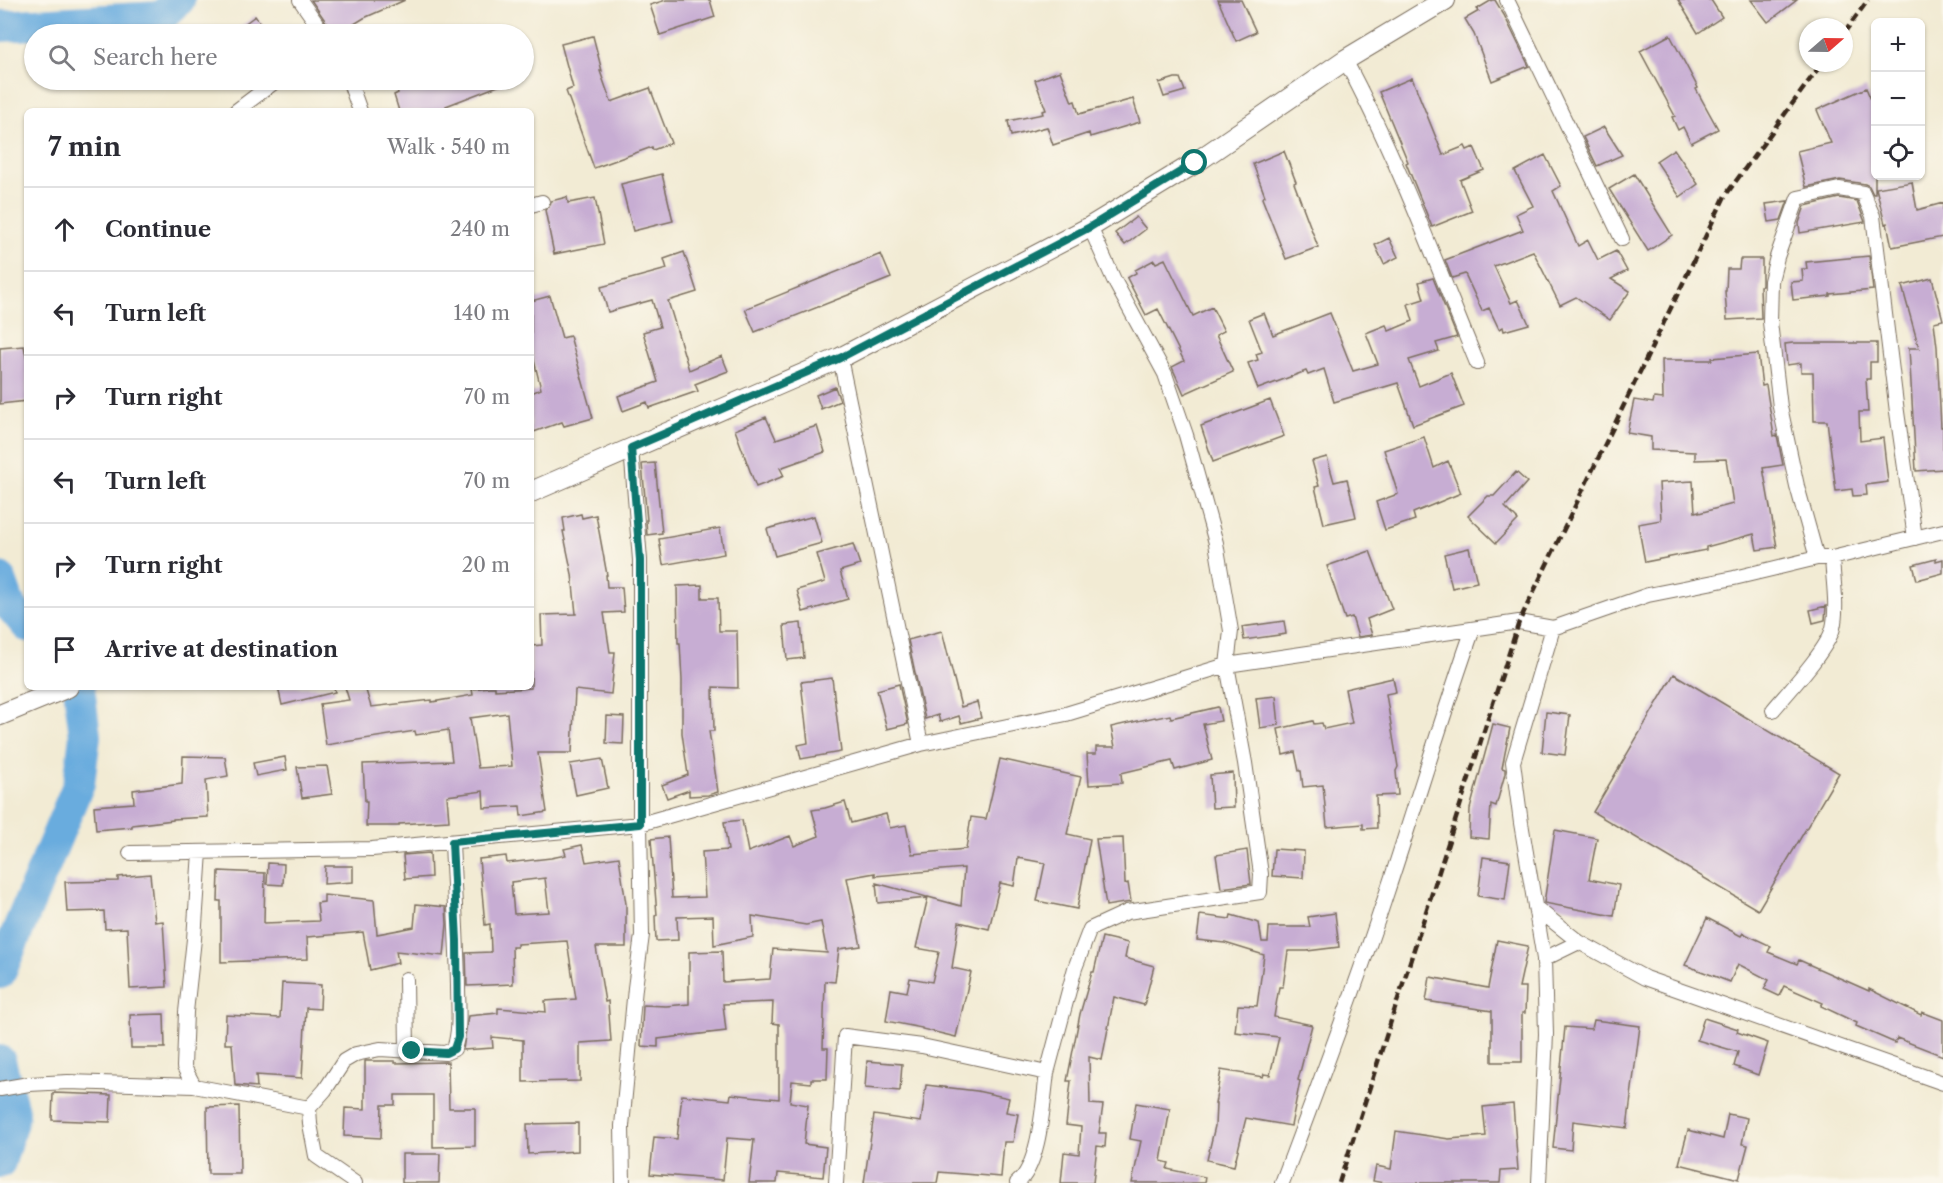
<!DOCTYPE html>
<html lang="en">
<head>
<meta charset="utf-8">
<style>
  :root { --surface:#fff; --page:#f2f2f3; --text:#2b2b33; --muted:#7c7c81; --line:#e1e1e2 }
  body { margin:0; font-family:"Libre Caslon Text",serif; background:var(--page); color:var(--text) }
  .controls { position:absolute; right:18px; top:18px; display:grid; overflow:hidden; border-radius:9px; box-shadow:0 2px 4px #0004 }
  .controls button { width:54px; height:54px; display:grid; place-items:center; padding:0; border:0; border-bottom:2px solid var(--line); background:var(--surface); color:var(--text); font:30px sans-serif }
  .compass { position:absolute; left:1799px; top:18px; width:54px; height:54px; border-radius:50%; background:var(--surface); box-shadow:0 2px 4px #0004; rotate:70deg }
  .stop { position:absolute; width:18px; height:18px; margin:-14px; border:4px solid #0f766e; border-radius:50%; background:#fff }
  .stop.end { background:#0f766e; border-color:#fff; box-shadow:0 2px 6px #0008 }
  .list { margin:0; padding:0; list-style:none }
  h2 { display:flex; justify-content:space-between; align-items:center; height:78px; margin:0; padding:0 24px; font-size:26px }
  h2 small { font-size:20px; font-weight:400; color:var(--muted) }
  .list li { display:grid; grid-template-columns:39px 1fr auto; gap:18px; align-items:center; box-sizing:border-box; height:84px; padding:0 24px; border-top:2px solid var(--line) }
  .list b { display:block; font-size:22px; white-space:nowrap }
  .list em { font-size:20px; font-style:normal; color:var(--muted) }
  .icon { flex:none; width:33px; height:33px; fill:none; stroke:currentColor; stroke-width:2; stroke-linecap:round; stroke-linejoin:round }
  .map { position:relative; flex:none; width:1943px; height:1183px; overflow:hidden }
  .search { position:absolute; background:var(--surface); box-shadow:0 2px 4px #0004; left:24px; top:24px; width:510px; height:66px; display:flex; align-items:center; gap:15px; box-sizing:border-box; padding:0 21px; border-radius:33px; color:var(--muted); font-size:22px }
  .panel { position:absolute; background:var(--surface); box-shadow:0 2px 4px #0004; left:24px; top:108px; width:510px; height:582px; border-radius:9px }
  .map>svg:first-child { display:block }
</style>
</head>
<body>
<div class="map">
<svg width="1943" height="1183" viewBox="0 0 1943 1183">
  <rect width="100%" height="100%" fill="#fbf7ec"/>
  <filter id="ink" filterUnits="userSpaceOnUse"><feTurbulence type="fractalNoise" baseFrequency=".0167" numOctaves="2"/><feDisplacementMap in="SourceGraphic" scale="12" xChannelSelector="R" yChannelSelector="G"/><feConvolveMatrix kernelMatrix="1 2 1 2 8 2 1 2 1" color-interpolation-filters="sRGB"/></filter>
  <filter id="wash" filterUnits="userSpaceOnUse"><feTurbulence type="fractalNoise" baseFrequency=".008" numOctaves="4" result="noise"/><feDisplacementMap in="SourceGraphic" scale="24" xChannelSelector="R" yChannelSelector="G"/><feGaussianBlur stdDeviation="1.35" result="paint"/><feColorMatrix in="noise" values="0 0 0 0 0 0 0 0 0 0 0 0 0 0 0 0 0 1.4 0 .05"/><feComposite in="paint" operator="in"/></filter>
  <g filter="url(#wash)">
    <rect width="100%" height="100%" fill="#f2ebd4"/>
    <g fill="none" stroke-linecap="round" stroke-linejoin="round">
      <path stroke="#69acde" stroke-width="32" d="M0,26L161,17L179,0
        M0,578L10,606L27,626
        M0,973L79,783L85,736L79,687
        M0,1061L14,1115L0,1162"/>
    </g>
    <g id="blocks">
      <path fill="#c7add3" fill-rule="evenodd" d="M311,0H405L364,18L338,34H333L331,29Z
        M666,0H710L715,17L660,35L650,5Z
        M1218,0H1241L1256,32L1236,41Z
        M1492,0H1495L1504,15L1529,66L1492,81L1474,34L1465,19L1479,11L1477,9Z
        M1678,0H1711L1722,17L1698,33Z
        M1751,0H1797L1768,22Z
        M255,16L269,34H231Z
        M1670,35L1698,88L1696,89L1718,129L1691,143L1683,127L1678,130L1672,117L1675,116L1640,51Z
        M593,36L602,71H600L611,102L650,88L671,143L653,150L652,147L594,168L566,91L573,88L561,44Z
        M1060,71L1072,102L1075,101L1079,114L1133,99L1140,122L1090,137L1089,133L1053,145L1047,127L1011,136L1008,121L1043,114L1042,111L1046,110L1035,80Z
        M1175,78H1180L1185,91L1164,97L1159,83Z
        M1412,78L1443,155L1465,146L1467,150L1474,147L1484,170L1460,180L1472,211L1432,227L1406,163L1408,162L1379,92Z
        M408,80H511V81L446,106L448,111H399L394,95L398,93L395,84Z
        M1866,88L1875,109V194H1873L1869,186L1865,184L1840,180L1806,187L1797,151L1831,143L1817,110Z
        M1604,127L1622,155L1597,166L1583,137Z
        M1674,149L1698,184L1680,197L1656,161Z
        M1284,151L1296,182L1294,183L1318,247L1286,259L1262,198L1265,196L1253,164Z
        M1545,155L1561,186L1553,191L1578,246L1588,240L1598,260L1616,251L1627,271L1611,279L1630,291L1610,320L1576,297L1560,305L1533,251L1494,266L1511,303L1518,300L1529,324L1504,331L1503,327L1499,329L1489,308L1482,311L1465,274L1452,278L1445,260L1523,230L1516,214L1533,206L1515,171Z
        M662,174L673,221L633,231L621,184Z
        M1634,174L1672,235L1648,251L1609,189Z
        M1912,182L1917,210L1943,203V237L1892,247L1887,223L1885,224L1876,188Z
        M567,197L568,203L595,198L604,244L554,254L545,210L550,205L551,201Z
        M1839,198L1857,201L1865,222L1800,233L1799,223L1805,206Z
        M1788,201L1781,220L1769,222L1766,204Z
        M1136,217L1146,229L1125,245L1115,233Z
        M1389,238L1398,257L1384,264L1375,245Z
        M684,252L697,292L668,301L689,370L722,356L728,371L695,384L698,391L649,408L647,402L623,411L618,396L658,382L643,332L660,327L652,300L608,312L601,287L667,269L664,259Z
        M881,254L891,278L755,332L745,309Z
        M1869,256L1873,290L1830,294V296L1793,300L1791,282L1803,281L1802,269H1807L1806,262Z
        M1165,259L1193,316L1212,307L1224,331L1216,335L1233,372L1184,394L1172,367L1184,361L1158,309L1146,315L1127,278L1136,273L1135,270L1154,260L1156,263Z
        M1740,259H1762V286H1760L1761,318L1727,320L1725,291H1726L1727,269H1739Z
        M1433,278L1457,337L1436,343L1439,351L1409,360L1419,386L1451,373L1464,406L1413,425L1398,383L1334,402L1324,369L1308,375L1306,371L1258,389L1248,363L1258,360L1256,354L1262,352L1249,319L1264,313L1273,335L1330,313L1353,371L1378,364L1366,333L1386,325L1389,331L1413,321L1408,304L1424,299L1419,282Z
        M1932,278L1943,320L1934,322L1937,347L1941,427H1943V469L1916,471L1909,348H1919L1902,286Z
        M550,296L562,338L570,336L593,418L564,426L562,422L531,433V393L541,389L531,348V301Z
        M1793,343H1877V362H1870V379H1866L1868,412H1859L1860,441L1883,438L1888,482L1866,485L1867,495L1853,496L1852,489L1836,491L1827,421H1814L1813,372H1801V363L1787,365L1785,344Z
        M24,346L27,360V401L0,404V348Z
        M1758,354L1762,386L1766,385L1774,436L1777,435L1783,465L1763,468L1777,547L1757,550L1754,534L1706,547V550L1645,562L1638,524L1661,520L1659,483L1693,481L1695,512L1699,511V513L1733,504L1726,459L1695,460V452L1651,450V437L1627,433L1634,400L1653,403L1654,398L1663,399L1662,360H1712V358Z
        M835,387L840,401L821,409L816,395Z
        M1270,400L1284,436L1213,462L1201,426Z
        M766,417L776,439L817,426L825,452L780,468L784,476L756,487L735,430Z
        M1424,437L1434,468L1448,461L1461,493L1413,513L1415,520L1385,530L1376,502L1398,494L1384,450Z
        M1327,457L1334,482L1347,479L1356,517L1324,524L1315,487L1319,486L1312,461Z
        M655,463L662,533L647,535L646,520H647L642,464Z
        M1516,472L1527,482L1505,507L1518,520L1496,543L1468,516L1488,496H1494Z
        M581,514L582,518L596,515L607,575H606L607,587H622L624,612L604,613L610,652H615L611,694L575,690L572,753H538L547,812L521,816L520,806L484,808L483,791L447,796L449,821L399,824V826H366L367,801H365L363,764L452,761L448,730L416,735L415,731L326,745L320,704L349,700L345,687H365L371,707L432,700V702L473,695L472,689L489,687H495V690L531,688V646L542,645L541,615L576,614L572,574L563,531H565L563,518ZM507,713L512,766L478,768L470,718Z
        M814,516L822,543L775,556L767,529Z
        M720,528L724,554L663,565L659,539Z
        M853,544L860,565L840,571L848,599L803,612L797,590L825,582L817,554Z
        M1469,548L1477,582L1452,588L1444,554Z
        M1370,551L1392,609L1367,619L1372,635L1358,637L1352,617L1345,619L1327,566Z
        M1936,559V561L1943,559V573L1917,580L1913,565Z
        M702,585V598H718L719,631H737L738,688L713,687L714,731H709L718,792L708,795L689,796V790L667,798L662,785L688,775L682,733V680L680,643H678L677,586Z
        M1826,606L1825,620L1813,623L1810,610Z
        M1284,621L1286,634L1244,640L1242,627Z
        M801,623L804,658L787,660L784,625Z
        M942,631L961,707L977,702L981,718L961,723L959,716L940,722L938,715L925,719L908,640Z
        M1674,674L1839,773L1758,910L1593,812Z
        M832,678L841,752L801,759L798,745L808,743L801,682Z
        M1393,678L1396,692L1386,694L1398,767L1396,771L1398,795L1376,796L1377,828L1363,829V824L1327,827L1323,785L1303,787L1301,771H1299L1295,752L1283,755L1278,729L1313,721L1314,724L1322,723L1324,729L1352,723L1345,689Z
        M899,684L908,724L887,729L877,690Z
        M278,687H334L335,692L282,705Z
        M1276,696L1279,725L1260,728L1256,698Z
        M1218,707L1221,721L1203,724L1212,760L1175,770L1172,761L1121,773L1122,783L1089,785L1087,754H1096V747H1115L1111,727L1155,717L1156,718L1170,715L1171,718Z
        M1546,712L1570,715L1565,755L1542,752Z
        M607,716L624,717L623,744L606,743Z
        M1493,724L1510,728L1502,768L1505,769V774L1496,806L1491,804L1489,839L1469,837L1470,809Z
        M183,756L225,757L228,776L206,780L208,817L173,819V820L132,825V827L96,830L94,806L134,803L133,790L182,784Z
        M285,757L287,770L256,776L253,763Z
        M602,759L608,788L576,795L570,764Z
        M1000,759L1081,777L1067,834L1090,839L1077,909L1037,901L1045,863L1018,858L1014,886L1000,883L989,929L959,922L952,968L971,972L956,1037L922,1029V1028L886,1021L891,989L907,992L910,978L932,982L939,952L916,948L928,897L961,906L964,868L875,876V873L847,878L861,946L839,949L835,982L825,981L823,1048H828L827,1079H811V1083L792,1081L790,1102L808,1105L804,1144L826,1147L823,1177L778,1173L777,1183H749L754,1140L727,1138L723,1180L650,1174L654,1137L677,1139L682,1095L730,1100L731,1094L779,1099V1024L772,1023L773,1002L723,1004L726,1031L658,1039V1047L641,1046L643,1005L666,1006L689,1004V952L722,951L723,982L770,979L773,949L827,953L821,922L806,925L752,916L753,937L714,945L713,916L677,917L678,940L656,941L655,916L657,915L651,839L668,837L672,898L705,897L702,852L728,850L724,822L742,820L748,852L790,836L794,846L819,836L812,810L825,808L845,802L851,823L886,814L890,828L906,825L912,854L966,849L971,817L986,819Z
        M327,766L332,794L302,798L297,767Z
        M1233,773L1234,807L1212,808L1210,775Z
        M1555,830L1597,838L1589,879L1619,885L1614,916L1544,903Z
        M1123,838L1125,884L1128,883L1131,902L1106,906L1096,839Z
        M582,845L586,862L619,857L626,904V947H596L605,1002L608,1001L611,1041L580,1043V1081L523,1082V1040L492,1037L493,1048L463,1050L468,1016L498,1013V1008L546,1012L545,1001L576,999L567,941L517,944V947H512L513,984L467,986L466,953L491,952L490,924L485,925L479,859L506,856L507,863L551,858L566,855L564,849ZM545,878L549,912L514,914L511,882Z
        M1274,849L1304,851L1303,878L1272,876Z
        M1247,850L1251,884L1221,888L1216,855Z
        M430,853L431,877L405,879L403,855Z
        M1483,857L1510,861L1505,900L1478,896Z
        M268,863L284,864L283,885L267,884Z
        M325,866H353V882L324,884Z
        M219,871L265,873L264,923L319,921L317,903L324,902V895L374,900L377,934L414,927L416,904L446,907L447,924L444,956L396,951L398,963L370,970L363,932L307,937L308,959L221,962V901H218Z
        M150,874L155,922L163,921L167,987L130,989L127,928L105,929L104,911L67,912L65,882L118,881V877Z
        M876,883L927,897V898L878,903Z
        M1335,913L1339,947L1307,951H1288L1283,987H1279L1274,1017L1312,1025L1298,1080L1300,1081L1291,1126L1246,1118L1234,1166L1207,1160L1215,1126L1216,1104H1215L1221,1070L1263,1077L1264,1074L1270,1075L1279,1037L1235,1032L1238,1005L1257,1006L1264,955L1225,943L1197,940L1200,915L1230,919L1231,915L1259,923L1262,942H1268L1269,927H1310L1308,917Z
        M1707,918L1741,936L1743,933L1771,946L1768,952L1797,964L1799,960L1869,991V989L1921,1015L1922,1012L1943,1020V1056L1897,1038L1895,1043L1856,1026L1857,1023L1821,1006L1823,1003L1784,986L1779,996L1764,989L1769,980L1738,964L1730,982L1685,965Z
        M1102,937L1128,943L1125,958L1154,966L1144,1005L1114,997L1102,1060L1089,1057L1090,1104L1103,1105L1099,1133H1106L1105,1147L1097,1146L1093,1183H1061L1064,1152L1079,1154L1081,1127L1066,1125L1071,1081H1067L1080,1014L1092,972H1094Z
        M1497,940L1528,946L1519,987H1526L1525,1013H1522V1062H1492V1011L1426,1001L1430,977L1488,988Z
        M282,983L321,985L320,1009L306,1008L302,1078L256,1075L257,1087L235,1085L232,1044H225L226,1015L280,1018Z
        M164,1014L165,1048H131L130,1015Z
        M1704,1018L1738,1029L1737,1032L1768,1043L1758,1075L1734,1066L1738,1052L1697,1040Z
        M1594,1020L1640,1026L1627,1128L1573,1121L1571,1150L1553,1148L1565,1027L1592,1029Z
        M365,1061H395V1063L448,1062L449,1108H475V1146L433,1147V1095H395V1105H382L381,1138L344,1136L345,1108L365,1109Z
        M867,1061L902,1064L900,1091L865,1088Z
        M926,1085L977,1091L1009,1098L1006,1112L1018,1114L1013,1142H1004L1001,1177L939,1172L937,1183H864L874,1115L921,1122Z
        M53,1093L111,1095L110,1122L52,1120Z
        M1136,1103L1170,1109L1161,1161L1169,1163L1167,1169L1205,1177L1204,1183H1132L1141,1141L1130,1139Z
        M1513,1104L1518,1170L1501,1171L1500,1183H1384L1373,1181L1376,1166L1391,1169L1396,1131L1449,1139L1486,1136L1483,1107Z
        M239,1106L240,1174H208L207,1107Z
        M1728,1114L1747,1118L1742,1144L1748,1145L1739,1179L1679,1164L1688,1130L1723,1139Z
        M578,1123V1151L528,1154L527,1124Z
        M402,1154H440L439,1183H402Z"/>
    </g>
  </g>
  <g filter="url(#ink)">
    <use href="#blocks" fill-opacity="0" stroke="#7b6e5e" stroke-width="1.5"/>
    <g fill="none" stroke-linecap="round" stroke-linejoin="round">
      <g stroke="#7b6e5e" stroke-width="16">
        <path id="street" d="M300,0L324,34
          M1507,0L1622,239
          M1345,60C1397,157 1435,261 1477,363
          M349,80L360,111
          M236,111L277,80
          M531,205L542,202
          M840,358L921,744
          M1817,558L1797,486L1780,407L1770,322L1771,281L1777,257L1798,198L1839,189L1863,193L1873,216L1897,412L1915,538
          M1773,710C1788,692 1828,649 1833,628C1838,607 1833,580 1832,558
          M200,852L194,939L186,1012L184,1067L194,1086L309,1108L310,1124L316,1156L355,1183
          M130,853L372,849L640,824L921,744L1066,714L1227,665L1519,622L1553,628L1648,595L1734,578L1817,558H1832L1943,531
          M1535,907L1579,942L1645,978L1943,1083
          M1544,959L1579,942
          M406,979L407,1051
          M0,1089L29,1084L68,1082L194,1086
          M309,1108L325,1090L344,1061L356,1054L380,1049L445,1053L454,1049C461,1028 458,1007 458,985C457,937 454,890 452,842
          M623,1183L622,1126L635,988L642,935L640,824V560L631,448
          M836,1183L845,1036L922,1046L1047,1073L1075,968L1090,929L1127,912L1260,892L1261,874L1245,763L1227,665L1231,631L1216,543L1186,435L1165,374L1114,280L1090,227
          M1017,1183C1040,1166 1043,1102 1047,1073
          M1282,1183C1318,1087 1355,990 1387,892C1416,805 1442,716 1473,629
          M1539,1183L1546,1034L1544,959L1521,823L1513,762L1553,628"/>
      </g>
      <g stroke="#7b6e5e" stroke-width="22">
        <path id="secondary" d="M531,492L840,358L1090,227L1195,163L1345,60L1445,0
          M0,715L68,687"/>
      </g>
      <use href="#street" stroke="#fff" stroke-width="14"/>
      <use href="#secondary" stroke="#fff" stroke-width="20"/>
      <path stroke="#3b2a1e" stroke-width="4.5" stroke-dasharray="9 4.5" stroke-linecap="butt" d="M1844,33L1868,0
        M1339,1183L1519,622L1725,196L1822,63"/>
    </g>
  </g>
  <g fill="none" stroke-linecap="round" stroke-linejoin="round" filter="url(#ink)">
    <path stroke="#0f766e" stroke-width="8" d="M412,1051L446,1053L454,1049L458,1037L457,941L452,842L640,824V560L631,448L840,358L1090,227L1195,163"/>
  </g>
</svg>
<div class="controls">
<button>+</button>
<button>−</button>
<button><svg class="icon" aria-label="locate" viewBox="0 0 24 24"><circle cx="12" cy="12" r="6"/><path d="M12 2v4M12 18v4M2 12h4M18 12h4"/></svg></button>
</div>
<svg class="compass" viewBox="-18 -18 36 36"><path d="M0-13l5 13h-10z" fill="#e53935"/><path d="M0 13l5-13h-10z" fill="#7c7c81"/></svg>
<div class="stop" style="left:1195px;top:163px"></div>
<div class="stop end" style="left:412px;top:1051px"></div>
<div class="search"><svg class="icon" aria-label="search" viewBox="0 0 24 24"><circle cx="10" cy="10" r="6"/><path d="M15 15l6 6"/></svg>Search here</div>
<section class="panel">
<h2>7 min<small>Walk · 540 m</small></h2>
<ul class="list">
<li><svg class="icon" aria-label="ahead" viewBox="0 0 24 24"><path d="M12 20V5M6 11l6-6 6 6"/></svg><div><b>Continue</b></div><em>240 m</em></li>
<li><svg class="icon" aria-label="left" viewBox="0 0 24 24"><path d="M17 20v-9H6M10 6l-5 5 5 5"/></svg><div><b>Turn left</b></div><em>140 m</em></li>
<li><svg class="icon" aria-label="right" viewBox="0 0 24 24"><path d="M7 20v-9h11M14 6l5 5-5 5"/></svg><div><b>Turn right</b></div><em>70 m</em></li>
<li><svg class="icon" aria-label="left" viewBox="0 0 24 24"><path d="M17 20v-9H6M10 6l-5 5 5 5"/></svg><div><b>Turn left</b></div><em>70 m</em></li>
<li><svg class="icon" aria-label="right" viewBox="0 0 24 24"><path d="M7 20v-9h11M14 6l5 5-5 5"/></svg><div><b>Turn right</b></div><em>20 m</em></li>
<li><svg class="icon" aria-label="arrive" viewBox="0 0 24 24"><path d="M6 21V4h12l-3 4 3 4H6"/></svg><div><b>Arrive at destination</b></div></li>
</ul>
</section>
</div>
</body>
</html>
